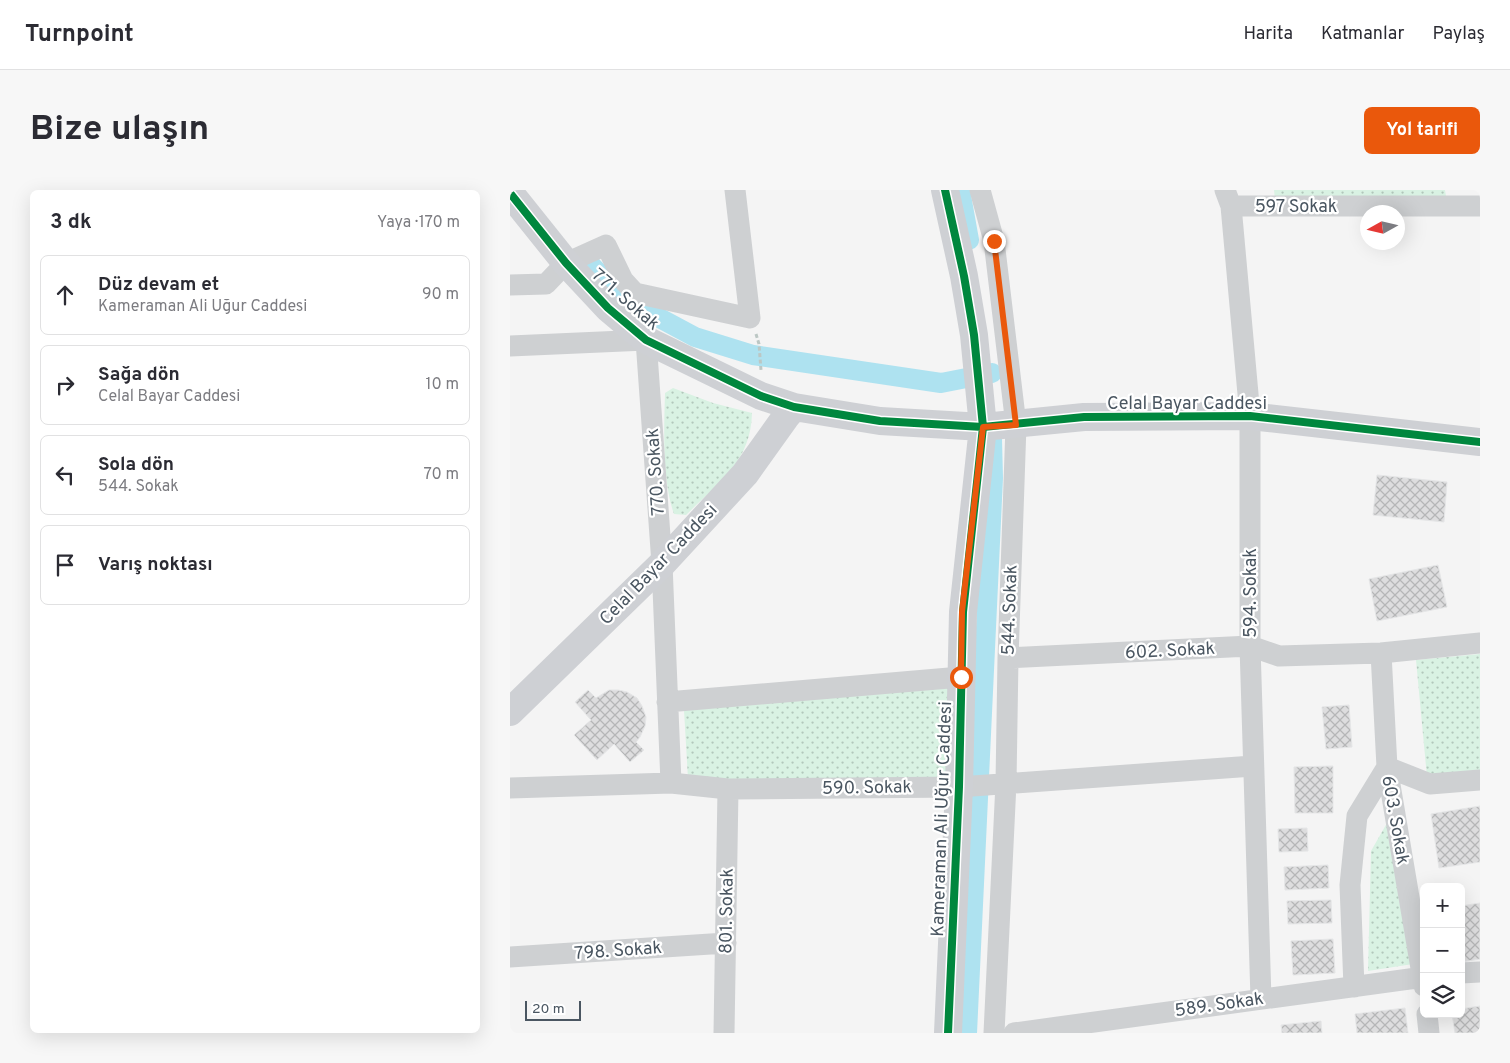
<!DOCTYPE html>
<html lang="tr">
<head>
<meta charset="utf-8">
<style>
  :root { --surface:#fff; --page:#f7f7f7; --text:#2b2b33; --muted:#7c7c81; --line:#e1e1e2; --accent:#ea580c }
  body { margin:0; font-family:Overpass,sans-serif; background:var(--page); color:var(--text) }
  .controls { position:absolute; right:15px; bottom:15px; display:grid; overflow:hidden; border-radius:8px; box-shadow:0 5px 20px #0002 }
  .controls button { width:45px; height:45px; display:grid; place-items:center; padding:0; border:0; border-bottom:1px solid var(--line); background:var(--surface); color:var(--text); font:25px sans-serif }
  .compass { position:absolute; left:850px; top:15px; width:45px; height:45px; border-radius:50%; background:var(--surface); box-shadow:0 5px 20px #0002; rotate:262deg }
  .scale { position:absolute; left:15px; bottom:12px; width:56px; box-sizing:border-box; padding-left:5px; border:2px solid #4a5661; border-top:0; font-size:14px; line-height:18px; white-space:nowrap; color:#4a5661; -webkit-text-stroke:4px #fff; paint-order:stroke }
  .stop { position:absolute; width:15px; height:15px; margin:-11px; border:4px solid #ea580c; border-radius:50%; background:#fff }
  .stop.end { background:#ea580c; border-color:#fff; box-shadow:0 1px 5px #0008 }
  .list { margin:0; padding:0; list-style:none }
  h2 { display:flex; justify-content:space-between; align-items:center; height:65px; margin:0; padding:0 20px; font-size:21px }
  h2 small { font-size:16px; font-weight:400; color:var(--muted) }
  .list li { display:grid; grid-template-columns:32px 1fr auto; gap:15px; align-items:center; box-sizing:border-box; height:80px; margin:0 10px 10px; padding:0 10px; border:1px solid var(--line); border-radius:8px }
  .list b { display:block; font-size:19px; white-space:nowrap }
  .list p { margin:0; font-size:16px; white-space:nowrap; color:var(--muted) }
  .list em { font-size:16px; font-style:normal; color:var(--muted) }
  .icon { flex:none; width:28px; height:28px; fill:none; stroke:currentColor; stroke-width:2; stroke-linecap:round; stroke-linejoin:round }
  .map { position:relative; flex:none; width:970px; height:843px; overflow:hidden; border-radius:8px }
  header { display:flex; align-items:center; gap:30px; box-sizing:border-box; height:70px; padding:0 25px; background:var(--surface); border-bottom:1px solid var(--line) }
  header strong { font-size:24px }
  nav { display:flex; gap:28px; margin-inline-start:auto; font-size:18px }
  .intro { display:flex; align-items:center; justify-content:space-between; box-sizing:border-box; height:120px; padding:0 30px }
  h1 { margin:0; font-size:35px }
  .button { padding:12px 22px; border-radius:8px; background:var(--accent); color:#fff; font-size:18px; font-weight:700 }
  main { display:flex; gap:30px; padding:0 30px }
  aside { flex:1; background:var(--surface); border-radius:8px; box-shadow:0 5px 20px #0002 }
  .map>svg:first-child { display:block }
</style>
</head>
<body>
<header>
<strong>Turnpoint</strong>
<nav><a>Harita</a><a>Katmanlar</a><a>Paylaş</a></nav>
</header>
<div class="intro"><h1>Bize ulaşın</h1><a class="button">Yol tarifi</a></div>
<main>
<aside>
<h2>3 dk<small>Yaya · 170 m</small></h2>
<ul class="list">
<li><svg class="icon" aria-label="ahead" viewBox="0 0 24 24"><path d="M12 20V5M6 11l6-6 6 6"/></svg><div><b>Düz devam et</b><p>Kameraman Ali Uğur Caddesi</p></div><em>90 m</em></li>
<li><svg class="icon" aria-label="right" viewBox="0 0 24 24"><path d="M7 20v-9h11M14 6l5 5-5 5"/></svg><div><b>Sağa dön</b><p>Celal Bayar Caddesi</p></div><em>10 m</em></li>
<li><svg class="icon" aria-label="left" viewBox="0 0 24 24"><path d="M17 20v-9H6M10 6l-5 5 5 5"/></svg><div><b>Sola dön</b><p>544. Sokak</p></div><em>70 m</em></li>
<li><svg class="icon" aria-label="arrive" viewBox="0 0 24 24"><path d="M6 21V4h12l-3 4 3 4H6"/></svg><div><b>Varış noktası</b></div></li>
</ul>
</aside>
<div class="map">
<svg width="970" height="843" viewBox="0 0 970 843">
  <defs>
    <pattern id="green-dots" width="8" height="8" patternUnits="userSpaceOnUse" patternTransform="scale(1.25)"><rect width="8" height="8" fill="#d9f2e3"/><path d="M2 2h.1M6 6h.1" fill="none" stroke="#b2c7bb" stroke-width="1.8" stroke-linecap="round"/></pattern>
    <pattern id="building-cross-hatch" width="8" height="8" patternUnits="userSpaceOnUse" patternTransform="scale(1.25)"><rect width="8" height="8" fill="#ddddde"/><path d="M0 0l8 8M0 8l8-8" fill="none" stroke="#b5b6b7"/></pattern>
  </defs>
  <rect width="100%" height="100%" fill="#f4f4f4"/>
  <path fill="url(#green-dots)" d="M764,0H935L936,6L765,10Z
    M163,198L203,213L242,223C241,272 208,293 176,325L164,324C152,291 154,239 155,203Z
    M970,464V582L917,587L906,470Z
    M445,495L443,590L178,589L174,520Z
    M881,626L903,774L858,781L861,661Z"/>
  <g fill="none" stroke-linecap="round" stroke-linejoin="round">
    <path stroke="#aee2f0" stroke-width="20" d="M450,0L459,50
      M74,68L114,109L185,147L243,165L431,193L482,183
      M457,843L483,288L482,249"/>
  </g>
  <path fill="url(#building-cross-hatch)" stroke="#e5e6e7" d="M867,285L937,292L934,332L863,325Z
    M928,375L937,417L867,431L859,389Z
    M78,500L86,508L99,500H108L117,502L127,508L132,516L136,527L135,536L130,547L126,552L134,560L120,572L104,554L87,570L64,545L81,530L65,512Z
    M839,515L842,557L816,559L812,517Z
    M823,576V623H785L784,577Z
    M970,616V672L929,678L921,624Z
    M797,638L798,661L769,662L768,639Z
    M818,675L819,698L775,700L774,677Z
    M821,710L822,733L778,734L777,711Z
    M970,713V769L951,772V716Z
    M823,749L825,783L783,785L781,751Z
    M970,816V843H945L942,824H951V819Z
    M895,818L898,843H847L845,824Z
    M811,831L812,843H772L771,835Z"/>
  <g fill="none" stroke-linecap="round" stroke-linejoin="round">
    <path stroke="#bcc7c4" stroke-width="3" stroke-dasharray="4 2.5" stroke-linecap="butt" d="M246,144L249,154L251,180"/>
    <path stroke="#ced0d2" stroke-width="21" d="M470,0L484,51L506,235L498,468L496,593L484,843
      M715,0L721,16L740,226V456L751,809
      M721,16H970
      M0,95L36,94L56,73L96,55L113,90L125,103L240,128L225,0
      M0,156L136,150L152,374L161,593
      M871,463L877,577L914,796
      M498,468L740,456L769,466L871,463L970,453
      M157,512L451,487
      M0,598L161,593L218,599L449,597L743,576
      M0,767L216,753
      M951,783L970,782
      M844,797L840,695L847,626L877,577L920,594L970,590
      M917,824L919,843
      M214,843L218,599
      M504,843L914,787"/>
    <path stroke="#ced0d4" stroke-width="28" d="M435,0L454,86L464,145L473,237L453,422L449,597L438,843
      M0,3L56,73L98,118L136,150L251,206L284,217L370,231L473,237L574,227L740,226L970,252
      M0,522L152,374L235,284L275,228L284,217"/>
    <g stroke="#fff" stroke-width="11">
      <path id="cycleway" d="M435,0L454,86L464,145L473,237L453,422L449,597L438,843
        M0,3L56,73L98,118L136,150L251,206L284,217L370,231L473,237L574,227L740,226L970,252"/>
    </g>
    <use href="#cycleway" stroke="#00873e" stroke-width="8"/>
  </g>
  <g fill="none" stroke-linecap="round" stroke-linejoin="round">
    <path stroke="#ea580c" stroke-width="6" d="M451,487L452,422L473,237L506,235L484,51"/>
  </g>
  <g text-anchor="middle" stroke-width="4.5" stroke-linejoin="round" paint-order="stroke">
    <g font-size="18" fill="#4a5661" stroke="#fff">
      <text x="786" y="22">597 Sokak</text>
      <text transform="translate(116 109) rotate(41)" y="6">771. Sokak</text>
      <text x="677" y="219">Celal Bayar Caddesi</text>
      <text transform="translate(145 282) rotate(-94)" y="6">770. Sokak</text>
      <text transform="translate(148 374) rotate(-46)" y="6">Celal Bayar Caddesi</text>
      <text transform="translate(740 403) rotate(-90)" y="6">594. Sokak</text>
      <text transform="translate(499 420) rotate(-88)" y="6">544. Sokak</text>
      <text transform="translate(660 460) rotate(-3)" y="6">602. Sokak</text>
      <text transform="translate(357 597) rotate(-1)" y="6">590. Sokak</text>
      <text transform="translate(431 629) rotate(-88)" y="6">Kameraman Ali Uğur Caddesi</text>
      <text transform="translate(886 630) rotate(80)" y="6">603. Sokak</text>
      <text transform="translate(216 721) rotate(-89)" y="6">801. Sokak</text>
      <text transform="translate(108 760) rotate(-4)" y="6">798. Sokak</text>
      <text transform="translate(709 814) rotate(-8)" y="6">589. Sokak</text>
    </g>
  </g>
</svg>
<div class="controls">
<button>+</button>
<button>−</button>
<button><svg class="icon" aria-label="layers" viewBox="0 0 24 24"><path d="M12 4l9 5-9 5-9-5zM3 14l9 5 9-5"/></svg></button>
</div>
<svg class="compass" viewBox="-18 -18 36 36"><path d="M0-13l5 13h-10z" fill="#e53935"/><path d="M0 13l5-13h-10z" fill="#7c7c81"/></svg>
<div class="scale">20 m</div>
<div class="stop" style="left:451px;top:487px"></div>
<div class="stop end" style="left:484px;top:51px"></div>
</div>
</main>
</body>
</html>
